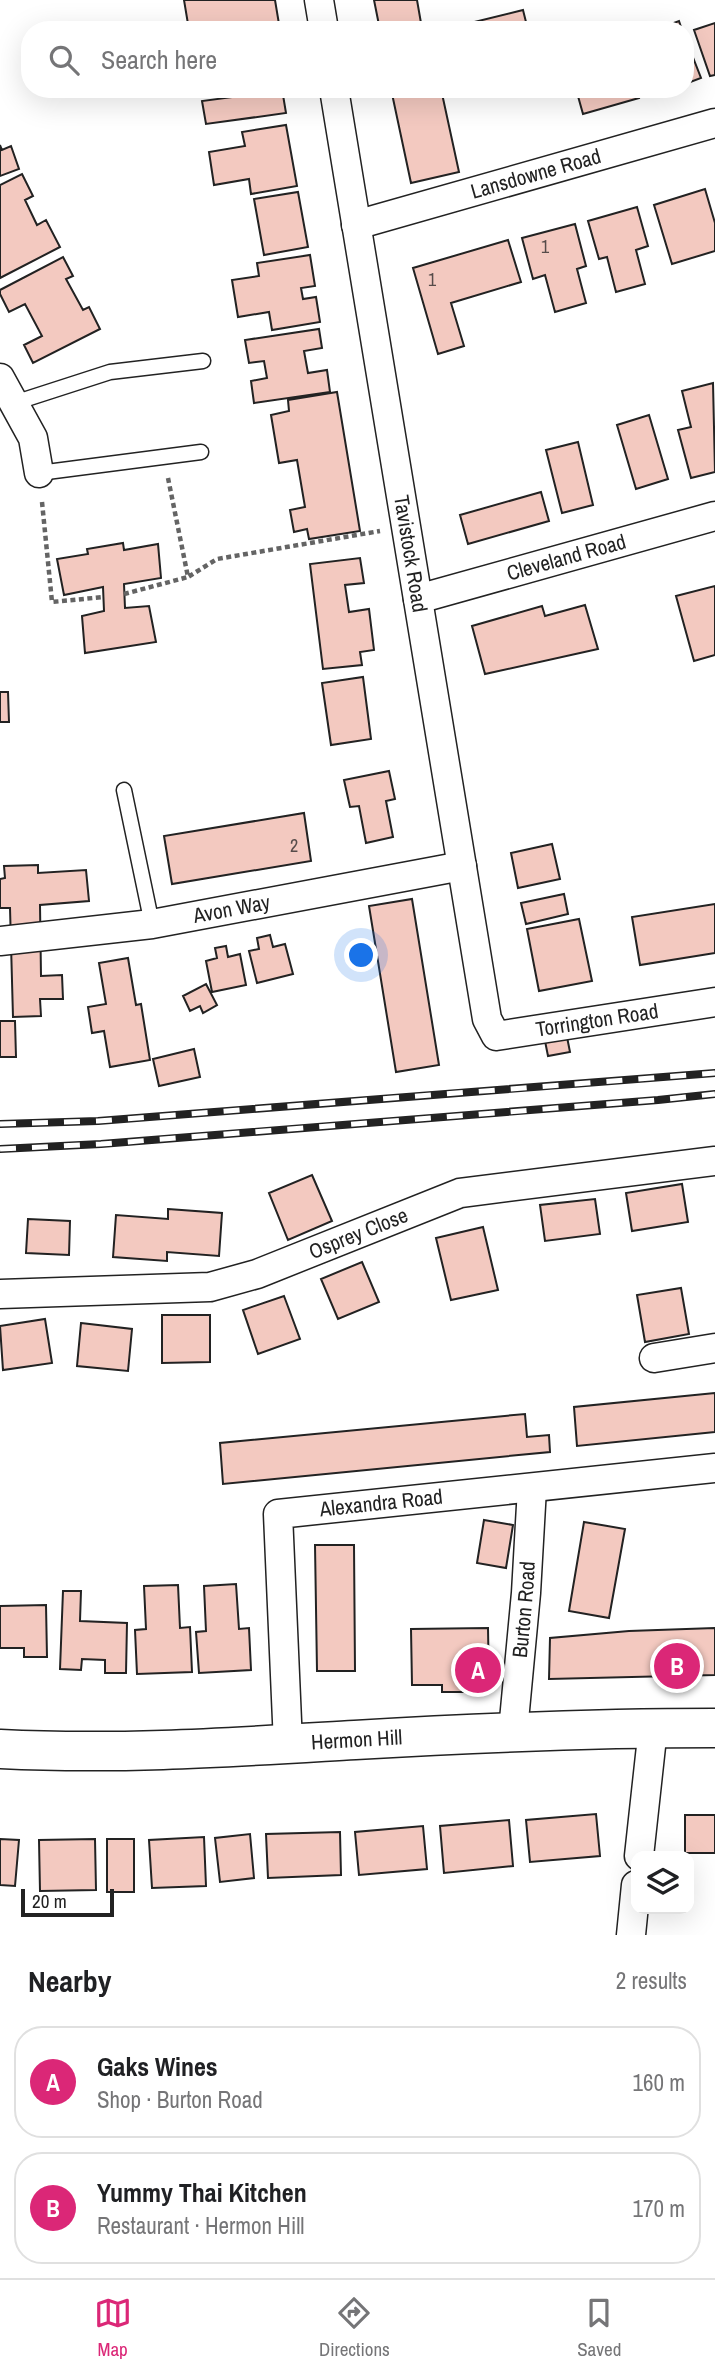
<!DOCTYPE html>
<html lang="en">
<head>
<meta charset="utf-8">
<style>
  :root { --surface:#fff; --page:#f2f2f2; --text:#202124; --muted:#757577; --line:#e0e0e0; --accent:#db2777 }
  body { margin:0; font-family:"Archivo Narrow",sans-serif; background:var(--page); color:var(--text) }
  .controls { position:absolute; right:21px; bottom:21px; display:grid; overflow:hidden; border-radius:14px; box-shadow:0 7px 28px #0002 }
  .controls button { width:63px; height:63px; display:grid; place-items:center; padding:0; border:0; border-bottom:2px solid var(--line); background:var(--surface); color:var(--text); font:35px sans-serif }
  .scale { position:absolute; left:21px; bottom:18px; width:93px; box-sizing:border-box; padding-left:7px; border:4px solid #222; border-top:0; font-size:19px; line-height:24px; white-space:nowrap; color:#222; -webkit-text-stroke:5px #fff; paint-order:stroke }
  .you { position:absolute; left:362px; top:956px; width:24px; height:24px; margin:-18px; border:5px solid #fff; border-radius:50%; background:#1a73e8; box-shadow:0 0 0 10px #1a73e833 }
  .badge { display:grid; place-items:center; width:46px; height:46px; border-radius:50%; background:var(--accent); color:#fff; font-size:23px; font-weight:700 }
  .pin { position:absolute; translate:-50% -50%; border:4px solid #fff; box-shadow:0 2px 7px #0006 }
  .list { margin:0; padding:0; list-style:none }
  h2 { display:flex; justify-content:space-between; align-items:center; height:91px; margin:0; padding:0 28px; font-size:30px }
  h2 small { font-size:23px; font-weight:400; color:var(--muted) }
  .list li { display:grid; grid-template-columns:46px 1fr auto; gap:21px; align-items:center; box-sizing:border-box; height:112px; margin:0 14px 14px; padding:0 14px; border:2px solid var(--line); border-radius:28px }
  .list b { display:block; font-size:26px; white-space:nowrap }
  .list p { margin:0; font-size:23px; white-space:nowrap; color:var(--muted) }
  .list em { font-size:23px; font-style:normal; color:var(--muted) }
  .icon { flex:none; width:38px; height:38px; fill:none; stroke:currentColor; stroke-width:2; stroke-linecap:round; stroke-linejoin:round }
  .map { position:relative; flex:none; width:715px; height:1935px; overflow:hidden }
  .search { position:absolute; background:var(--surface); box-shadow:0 7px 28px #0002; left:21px; right:21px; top:21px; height:77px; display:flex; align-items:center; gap:18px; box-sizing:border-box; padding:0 24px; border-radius:28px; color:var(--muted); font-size:26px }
  .sheet { height:343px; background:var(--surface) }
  nav { display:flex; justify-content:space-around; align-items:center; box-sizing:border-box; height:98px; border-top:2px solid var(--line); background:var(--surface); font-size:19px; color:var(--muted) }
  nav a { display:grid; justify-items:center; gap:4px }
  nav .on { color:var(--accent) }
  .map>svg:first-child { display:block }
</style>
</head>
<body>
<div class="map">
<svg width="715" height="1935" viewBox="0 0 715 1935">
  <rect width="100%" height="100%" fill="#fff"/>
  <path fill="#f3c9c0" stroke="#222" stroke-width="2" d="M184,0H275L280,30H189Z
    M374,0H417L421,23L380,30Z
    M523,10L528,30H463L462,25Z
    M679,21L682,30H655Z
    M715,23V75L710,76L694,30Z
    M685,37L701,78L685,84Z
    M232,89H282L286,113L206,124L202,101L233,97Z
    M391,89H441L459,172L411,183Z
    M576,89H637L639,98L583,114Z
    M286,125L297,186L251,194L249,179L214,185L209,152L245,146L242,132Z
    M0,145L2,150L11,146L19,169L0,176Z
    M22,174L33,196L25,200L37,225L46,220L60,247L0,278V185Z
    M705,189L715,223V251L672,264L654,205Z
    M298,192L308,247L264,255L254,199Z
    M637,207L648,246L636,250L645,284L616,292L607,257L599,259L588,221Z
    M575,224L586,266L577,269L586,303L555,312L545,275L533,279L522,238Z
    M508,240L521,282L451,303L464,346L438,354L413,268Z
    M310,255L315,286L301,288L303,299L316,297L320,322L272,330L269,312L238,317L232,280L259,276L257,263Z
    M63,257L73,276L66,279L83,310L89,307L100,329L33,363L24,345L42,336L25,304L9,312L0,294V290Z
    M319,329L322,348L304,351L308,373L327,370L330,392L254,403L251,381L267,378L264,361L249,363L245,340Z
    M713,383L715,472L691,478L678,430L691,427L682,391Z
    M337,392L360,531L309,539L307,529L294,532L290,510L305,507L297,460L279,463L271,415L289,411L288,400Z
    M649,415L668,479L636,489L617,425Z
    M578,442L593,505L562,513L546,450Z
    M541,492L549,521L468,544L460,515Z
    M123,543L124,550L158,544L161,578L124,584L125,608L149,606L156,642L85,653L82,616L104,611L103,587L64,595L57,559L88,554L87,549Z
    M360,558L364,583L345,585L349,612L369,609L374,650L360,652L362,665L323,669L310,564Z
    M715,586V655L694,661L676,596Z
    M585,605L598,649L485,674L472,626L542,606L545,616Z
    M363,677L371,739L331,745L322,683Z
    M0,692H8L9,722H0Z
    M389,771L395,799L386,801L393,837L366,843L359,806L350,807L344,780Z
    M304,813L311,861L172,884L164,836Z
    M552,844L560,879L518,888L511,853Z
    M38,865V873L86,870L89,901L40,905L41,976L62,975L63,999H40L41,1016L13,1017L10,908H0V879L5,878L4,866Z
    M564,894L568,914L526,924L521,903Z
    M412,899L439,1065L396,1072L369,906Z
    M715,904V953L640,965L632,917Z
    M579,919L592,981L539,991L527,929Z
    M270,935L273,947L285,944L293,974L257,983L249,951L259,949L257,938Z
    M226,946L228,957L240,954L246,985L212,992L206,961L217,958L215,948Z
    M128,958L136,1005L141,1004L150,1060L110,1067L104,1031L92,1033L88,1007L106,1004L99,963Z
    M206,984L217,1005L203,1013L200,1006L190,1011L183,996Z
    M0,1021H15L16,1057H0Z
    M567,1037L570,1052L548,1056L545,1041Z
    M194,1049L200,1077L159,1086L153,1059Z
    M312,1175L332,1221L288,1240L269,1193Z
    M682,1184L688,1222L632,1231L626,1193Z
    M595,1199L600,1234L545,1241L540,1205Z
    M168,1209L222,1213L219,1256L167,1252V1261L113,1257L116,1215L168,1219Z
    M28,1219L70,1221L69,1255L26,1253Z
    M483,1227L498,1290L451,1300L436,1238Z
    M362,1262L379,1302L338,1319L321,1279Z
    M681,1288L689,1334L645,1342L637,1295Z
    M284,1296L300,1339L258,1354L243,1310Z
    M162,1315H210V1362L162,1363Z
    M45,1319L52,1363L3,1370L0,1326Z
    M81,1323L132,1329L128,1371L77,1366Z
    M715,1393V1432L577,1446L574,1407Z
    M525,1414L527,1437L549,1435L550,1452L223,1484L220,1443Z
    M484,1520L513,1525L506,1568L477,1563Z
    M584,1522L625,1529L609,1618L569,1611Z
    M315,1545H354L355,1671H317Z
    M236,1584L239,1629L249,1628L251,1670L199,1673L196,1632L206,1631L204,1586Z
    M178,1585L180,1628L190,1627L192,1672L137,1674L135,1630L146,1629L144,1586Z
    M63,1591H81L80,1621L127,1623L126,1673H105V1660L82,1659L81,1670L60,1669Z
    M46,1605L47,1657H24V1648H0V1606Z
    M488,1628L489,1685H469V1692H442V1685H412L411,1629Z
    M715,1628V1675L549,1679L550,1638L629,1631Z
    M596,1814L600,1856L530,1862L526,1820Z
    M685,1815H715V1853H685Z
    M509,1820L513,1866L444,1873L440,1826Z
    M423,1826L427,1869L359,1875L355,1832Z
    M340,1832L341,1875L268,1878L266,1834Z
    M250,1834L254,1878L220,1882L215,1838Z
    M204,1837L206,1886L152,1888L149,1840Z
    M0,1839L19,1840L15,1886L0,1885Z
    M95,1839L96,1890L40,1891L39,1840Z
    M107,1839H134V1892H107Z"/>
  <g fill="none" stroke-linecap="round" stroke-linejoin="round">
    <g stroke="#222" stroke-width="17">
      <path id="lane" d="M14,403L110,372L203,361
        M39,473L201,452
        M124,790L152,924"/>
    </g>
    <g stroke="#222" stroke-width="31">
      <g id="street">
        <path d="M319,0L324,30"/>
        <path id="s1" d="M334,89L487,1019L496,1036L715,1002"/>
        <path id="s2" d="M356,225L715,123"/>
        <path d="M0,378L33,438L39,473"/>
        <path id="s3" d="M418,599L715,516"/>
        <path id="s4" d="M0,941L152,924L462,866"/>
        <path id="s5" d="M0,1294L210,1287L257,1274L460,1193L715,1161"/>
        <path d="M654,1358L715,1348"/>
        <path id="s6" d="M513,1731L526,1593L532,1488"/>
        <path id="s7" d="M288,1744L278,1514L715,1468"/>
        <path d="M639,1856L653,1728"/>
        <path d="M631,1935L636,1885"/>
      </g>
    </g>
    <g stroke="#222" stroke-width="41">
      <g id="primary">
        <path id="s8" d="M0,1749C121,1755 235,1747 355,1740C475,1733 595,1728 715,1728"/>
      </g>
    </g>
    <path stroke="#646464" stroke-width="4.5" stroke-dasharray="5 3.5" stroke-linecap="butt" d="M168,478L188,577L217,559L380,531
      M42,502L52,602L104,597
      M124,594L188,577"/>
    <use href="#lane" stroke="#fff" stroke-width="14"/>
    <use href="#street" stroke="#fff" stroke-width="28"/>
    <use href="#primary" stroke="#fff" stroke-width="38"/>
    <g stroke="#222" stroke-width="8">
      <path id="rail" d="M0,1124L98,1121L715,1073
        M0,1149L101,1144L658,1100L715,1094"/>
    </g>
    <use href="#rail" stroke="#fff" stroke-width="5" stroke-dasharray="16" stroke-linecap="butt"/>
  </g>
  <g text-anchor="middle" stroke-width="5" stroke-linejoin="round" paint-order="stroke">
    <g font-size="18" fill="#564c4a">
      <text x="545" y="253">1</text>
      <text x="432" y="286">1</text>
      <text x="294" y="852">2</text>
    </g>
    <g font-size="21" fill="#222" stroke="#fff">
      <text dy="7" stroke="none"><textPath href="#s2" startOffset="187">Lansdowne Road</textPath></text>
      <text dy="7" stroke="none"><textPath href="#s1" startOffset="471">Tavistock Road</textPath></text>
      <text dy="7" stroke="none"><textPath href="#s3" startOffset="154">Cleveland Road</textPath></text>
      <text dy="7" stroke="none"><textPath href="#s4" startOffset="234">Avon Way</textPath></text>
      <text dy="7" stroke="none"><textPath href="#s1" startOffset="1064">Torrington Road</textPath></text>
      <text dy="7" stroke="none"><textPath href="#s5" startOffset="368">Osprey Close</textPath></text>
      <text dy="7" stroke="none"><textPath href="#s7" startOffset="334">Alexandra Road</textPath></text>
      <text dy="7" stroke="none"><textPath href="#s6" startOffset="122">Burton Road</textPath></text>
      <text dy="7" stroke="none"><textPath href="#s8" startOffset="357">Hermon Hill</textPath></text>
    </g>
  </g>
</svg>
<div class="controls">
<button><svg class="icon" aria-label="layers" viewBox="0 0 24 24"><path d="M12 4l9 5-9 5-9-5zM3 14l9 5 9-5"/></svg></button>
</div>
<div class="scale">20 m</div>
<div class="you"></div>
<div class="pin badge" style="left:478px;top:1670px">A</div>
<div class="pin badge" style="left:677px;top:1666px">B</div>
<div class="search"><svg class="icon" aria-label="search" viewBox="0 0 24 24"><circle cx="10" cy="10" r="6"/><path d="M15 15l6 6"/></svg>Search here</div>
</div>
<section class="sheet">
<h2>Nearby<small>2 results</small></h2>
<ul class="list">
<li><span class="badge">A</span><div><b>Gaks Wines</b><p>Shop · Burton Road</p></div><em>160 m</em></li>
<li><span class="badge">B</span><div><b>Yummy Thai Kitchen</b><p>Restaurant · Hermon Hill</p></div><em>170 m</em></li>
</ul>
</section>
<nav>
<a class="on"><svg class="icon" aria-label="map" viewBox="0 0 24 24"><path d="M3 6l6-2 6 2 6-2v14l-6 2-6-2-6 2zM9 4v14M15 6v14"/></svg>Map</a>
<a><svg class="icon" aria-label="directions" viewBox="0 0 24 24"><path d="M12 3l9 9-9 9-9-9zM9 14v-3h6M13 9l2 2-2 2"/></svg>Directions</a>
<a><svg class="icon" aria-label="saved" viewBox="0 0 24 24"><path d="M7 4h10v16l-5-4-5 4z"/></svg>Saved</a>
</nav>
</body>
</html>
